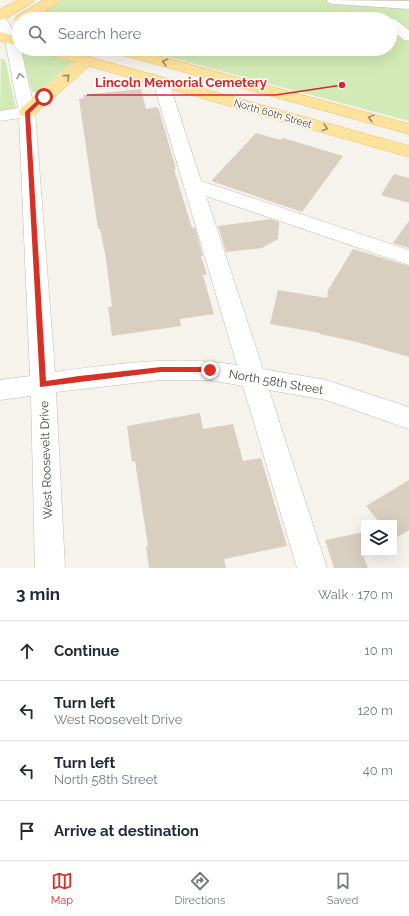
<!DOCTYPE html>
<html lang="en">
<head>
<meta charset="utf-8">
<style>
  :root { --surface:#fff; --page:#f6f6f7; --text:#1f2937; --muted:#747a83; --line:#e0e1e3; --accent:#d93025 }
  body { margin:0; font-family:Raleway,sans-serif; background:var(--page); color:var(--text) }
  .controls { position:absolute; right:12px; bottom:12px; display:grid; overflow:hidden; border-radius:0px; box-shadow:0 4px 16px #0002 }
  .controls button { width:36px; height:36px; display:grid; place-items:center; padding:0; border:0; border-bottom:1px solid var(--line); background:var(--surface); color:var(--text); font:20px sans-serif }
  .stop { position:absolute; width:12px; height:12px; margin:-9px; border:3px solid #d93025; border-radius:50%; background:#fff }
  .stop.end { background:#d93025; border-color:#fff; box-shadow:0 1px 4px #0008 }
  .list { margin:0; padding:0; list-style:none }
  h2 { display:flex; justify-content:space-between; align-items:center; height:52px; margin:0; padding:0 16px; font-size:17px }
  h2 small { font-size:13px; font-weight:400; color:var(--muted) }
  .list li { display:grid; grid-template-columns:26px 1fr auto; gap:12px; align-items:center; box-sizing:border-box; height:60px; padding:0 16px; border-top:1px solid var(--line) }
  .list b { display:block; font-size:15px; white-space:nowrap }
  .list p { margin:0; font-size:13px; white-space:nowrap; color:var(--muted) }
  .list em { font-size:13px; font-style:normal; color:var(--muted) }
  .icon { flex:none; width:22px; height:22px; fill:none; stroke:currentColor; stroke-width:2; stroke-linecap:round; stroke-linejoin:round }
  .map { position:relative; flex:none; width:409px; height:568px; overflow:hidden }
  .search { position:absolute; background:var(--surface); box-shadow:0 4px 16px #0002; left:12px; right:12px; top:12px; height:44px; display:flex; align-items:center; gap:10px; box-sizing:border-box; padding:0 14px; border-radius:22px; color:var(--muted); font-size:15px }
  .sheet { height:292px; background:var(--surface) }
  nav { display:flex; justify-content:space-around; align-items:center; box-sizing:border-box; height:56px; border-top:1px solid var(--line); background:var(--surface); font-size:11px; color:var(--muted) }
  nav a { display:grid; justify-items:center; gap:2px }
  nav .on { color:var(--accent) }
  .map>svg:first-child { display:block }
</style>
</head>
<body>
<div class="map">
<svg width="409" height="568" viewBox="0 0 409 568">
  <rect width="100%" height="100%" fill="#f6f3ec"/>
  <path fill="#d2eab5" d="M60,0H409V121L139,49H390V19H30Z
    M30,49L73,62L37,93L32,92L22,54Z
    M1,59H5L16,109L0,111Z"/>
  <path fill="#d8cfc1" d="M141,89L146,109L158,107L176,169H174L192,228L195,227L203,256H201L207,275H203L214,314L180,319L181,326L112,336L108,307H112L106,259L100,229H98L79,99L84,98L83,95Z
    M256,133L281,140L283,138L343,156L302,212L211,181Z
    M394,174L409,178V203L381,195Z
    M270,219L279,222L278,239L262,248L226,252L218,226Z
    M409,221V248L393,243Z
    M353,249L409,266V357L353,341L320,334V333L270,324L278,290L327,298L328,290Z
    M200,413L203,429L233,424L243,461L261,458L287,546L224,559L226,568H149L146,546H148L135,461L132,462L127,426Z
    M409,480V530L394,539V523H380L366,506Z
    M364,532V553H372L363,555L368,568H334L325,540Z"/>
  <g fill="none" stroke-linecap="round" stroke-linejoin="round">
    <g stroke="#c2bbae" stroke-width="1">
      <path id="minor" d="M326,0L409,1V9L333,4L328,3Z
        M0,17L5,18L19,40V49H21L35,112L55,372C115,364 176,355 237,365L153,82L155,79L161,77L167,79L169,82L201,181L409,250V265L206,196L263,369L326,380L409,407V429L326,400L269,390L327,568H297L243,386L210,380H161L56,392L65,568H35L31,396L0,400V380L30,376L19,118L0,121V111L18,108L5,40L0,32Z
        M390,18L395,19L409,30V41L404,40L390,29V19H385Z"/>
    </g>
    <g stroke="#e6c16a" stroke-width="1">
      <path id="major" d="M18,0H34L32,3L5,19L0,20V10Z
        M44,0H60L58,3L32,19H19V22H17L15,19L17,16Z
        M0,32L19,37V46L0,41Z
        M38,49H61L409,146V157L89,66L33,116L27,117L21,116L19,112L21,108L75,62L40,52Z
        M109,49H133L409,124V134L111,52Z"/>
    </g>
    <use href="#minor" fill="#fff" fill-rule="evenodd"/>
    <use href="#major" fill="#ffe39c" fill-rule="evenodd"/>
  </g>
  <defs><path id="oneway-chevron" d="M-2-3.5L2.5 0L-2 3.5" fill="none" stroke-width="1.6" stroke-linecap="round" stroke-linejoin="round"/></defs>
  <g stroke="#9c8c66">
    <use href="#oneway-chevron" transform="translate(165 62) rotate(-165)"/>
    <use href="#oneway-chevron" transform="translate(67 77) rotate(-40)"/>
    <use href="#oneway-chevron" transform="translate(371 118) rotate(-165)"/>
    <use href="#oneway-chevron" transform="translate(325 128) rotate(16)"/>
  </g>
  <use stroke="#9c9892" href="#oneway-chevron" transform="translate(20 76) rotate(-102)"/>
  <path fill="#d93025" d="M42,96L46,97L30,113L46,381L79,376L161,367H210L212,368V372H161L40,387L25,112Z"/>
  <g text-anchor="middle" stroke-width="3" stroke-linejoin="round" paint-order="stroke">
    <g font-size="10" fill="#4b4439" stroke="#fff">
      <text transform="translate(273 113) rotate(16)" y="4">North 60th Street</text>
    </g>
    <g font-size="12" fill="#4b4439" stroke="#fff">
      <text transform="translate(276 382) rotate(10)" y="4">North 58th Street</text>
      <text transform="translate(46 460) rotate(-92)" y="4">West Roosevelt Drive</text>
    </g>
  </g>
  <path fill="none" stroke="#d62828" stroke-width="1.5" d="M342 85L276 95H87"/>
  <circle fill="#d62828" stroke="#fff" stroke-width="1.5" cx="342" cy="85" r="4"/>
  <g font-size="13" text-anchor="middle" font-weight="bold" fill="#d62828" stroke="#fff" stroke-width="3" stroke-linejoin="round" paint-order="stroke">
    <text x="181" y="87">Lincoln Memorial Cemetery</text>
  </g>
</svg>
<div class="controls">
<button><svg class="icon" aria-label="layers" viewBox="0 0 24 24"><path d="M12 4l9 5-9 5-9-5zM3 14l9 5 9-5"/></svg></button>
</div>
<div class="stop" style="left:44px;top:97px"></div>
<div class="stop end" style="left:210px;top:370px"></div>
<div class="search"><svg class="icon" aria-label="search" viewBox="0 0 24 24"><circle cx="10" cy="10" r="6"/><path d="M15 15l6 6"/></svg>Search here</div>
</div>
<section class="sheet">
<h2>3 min<small>Walk · 170 m</small></h2>
<ul class="list">
<li><svg class="icon" aria-label="ahead" viewBox="0 0 24 24"><path d="M12 20V5M6 11l6-6 6 6"/></svg><div><b>Continue</b></div><em>10 m</em></li>
<li><svg class="icon" aria-label="left" viewBox="0 0 24 24"><path d="M17 20v-9H6M10 6l-5 5 5 5"/></svg><div><b>Turn left</b><p>West Roosevelt Drive</p></div><em>120 m</em></li>
<li><svg class="icon" aria-label="left" viewBox="0 0 24 24"><path d="M17 20v-9H6M10 6l-5 5 5 5"/></svg><div><b>Turn left</b><p>North 58th Street</p></div><em>40 m</em></li>
<li><svg class="icon" aria-label="arrive" viewBox="0 0 24 24"><path d="M6 21V4h12l-3 4 3 4H6"/></svg><div><b>Arrive at destination</b></div></li>
</ul>
</section>
<nav>
<a class="on"><svg class="icon" aria-label="map" viewBox="0 0 24 24"><path d="M3 6l6-2 6 2 6-2v14l-6 2-6-2-6 2zM9 4v14M15 6v14"/></svg>Map</a>
<a><svg class="icon" aria-label="directions" viewBox="0 0 24 24"><path d="M12 3l9 9-9 9-9-9zM9 14v-3h6M13 9l2 2-2 2"/></svg>Directions</a>
<a><svg class="icon" aria-label="saved" viewBox="0 0 24 24"><path d="M7 4h10v16l-5-4-5 4z"/></svg>Saved</a>
</nav>
</body>
</html>
